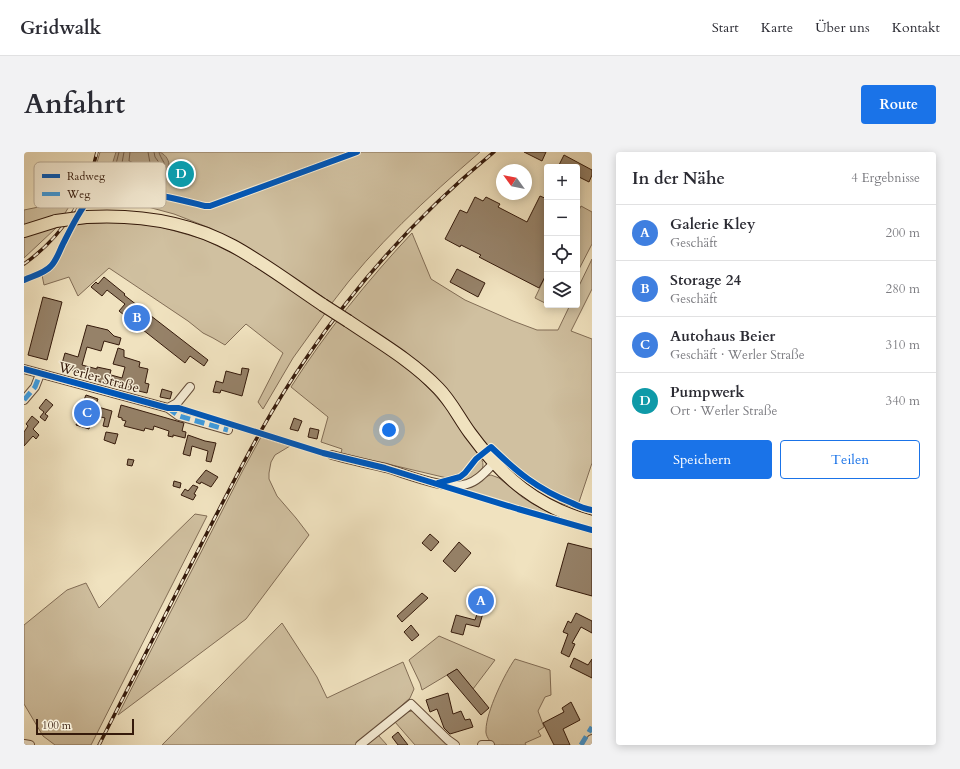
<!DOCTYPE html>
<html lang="de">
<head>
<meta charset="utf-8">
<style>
  :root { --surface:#fff; --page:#f2f2f3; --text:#2b2b33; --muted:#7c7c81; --line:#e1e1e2; --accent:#1a73e8 }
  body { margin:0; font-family:Cardo,serif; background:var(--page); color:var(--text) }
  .controls { position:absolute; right:12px; top:12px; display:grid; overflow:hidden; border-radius:4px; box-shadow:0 2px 10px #0003 }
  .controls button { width:36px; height:36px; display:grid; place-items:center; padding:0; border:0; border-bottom:1px solid var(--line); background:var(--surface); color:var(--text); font:20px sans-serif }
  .compass { position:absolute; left:472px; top:12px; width:36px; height:36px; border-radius:50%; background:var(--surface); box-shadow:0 2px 10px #0003; rotate:303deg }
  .scale { position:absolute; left:12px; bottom:10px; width:98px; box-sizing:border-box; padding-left:4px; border:2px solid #351a0b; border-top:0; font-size:11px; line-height:14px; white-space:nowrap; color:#351a0b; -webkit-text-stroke:3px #f5ecd5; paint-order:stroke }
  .you { position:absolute; left:365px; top:278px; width:14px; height:14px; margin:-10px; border:3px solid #fff; border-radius:50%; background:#1a73e8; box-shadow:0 0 0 6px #1a73e833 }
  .badge { display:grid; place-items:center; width:26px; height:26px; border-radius:50%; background:var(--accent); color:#fff; font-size:13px; font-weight:700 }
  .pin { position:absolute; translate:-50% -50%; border:2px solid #fff; box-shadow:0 1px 4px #0006 }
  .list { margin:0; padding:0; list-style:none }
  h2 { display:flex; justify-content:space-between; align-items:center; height:52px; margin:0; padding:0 16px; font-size:17px }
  h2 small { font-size:13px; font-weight:400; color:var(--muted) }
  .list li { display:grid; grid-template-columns:26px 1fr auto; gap:12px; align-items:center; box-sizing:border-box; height:56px; padding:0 16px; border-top:1px solid var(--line) }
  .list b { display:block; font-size:15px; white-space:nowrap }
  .list p { margin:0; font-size:13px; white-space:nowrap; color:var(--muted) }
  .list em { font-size:13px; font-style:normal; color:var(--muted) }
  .actions { display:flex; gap:8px; padding:12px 16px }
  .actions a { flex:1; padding:9px 0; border:1px solid var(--accent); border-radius:4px; text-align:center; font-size:14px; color:var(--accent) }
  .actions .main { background:var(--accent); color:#fff }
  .icon { flex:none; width:22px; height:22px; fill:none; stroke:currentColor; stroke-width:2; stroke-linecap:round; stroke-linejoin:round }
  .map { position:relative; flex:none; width:568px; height:593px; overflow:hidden; border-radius:4px }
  header { display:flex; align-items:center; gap:24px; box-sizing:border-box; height:56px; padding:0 20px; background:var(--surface); border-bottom:1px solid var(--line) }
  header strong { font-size:19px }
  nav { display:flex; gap:22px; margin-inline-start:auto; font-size:14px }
  .intro { display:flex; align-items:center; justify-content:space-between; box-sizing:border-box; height:96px; padding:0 24px }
  h1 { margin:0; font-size:28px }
  .button { padding:10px 18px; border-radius:4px; background:var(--accent); color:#fff; font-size:14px; font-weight:700 }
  main { display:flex; gap:24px; padding:0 24px }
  aside { flex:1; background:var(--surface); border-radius:4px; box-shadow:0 2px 10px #0003 }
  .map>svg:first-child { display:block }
</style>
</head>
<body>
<header>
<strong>Gridwalk</strong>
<nav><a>Start</a><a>Karte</a><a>Über uns</a><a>Kontakt</a></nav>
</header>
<div class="intro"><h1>Anfahrt</h1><a class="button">Route</a></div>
<main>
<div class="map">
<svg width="568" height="593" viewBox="0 0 568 593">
  <rect width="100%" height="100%" fill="#f0e2bf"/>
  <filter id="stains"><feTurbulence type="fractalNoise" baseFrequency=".005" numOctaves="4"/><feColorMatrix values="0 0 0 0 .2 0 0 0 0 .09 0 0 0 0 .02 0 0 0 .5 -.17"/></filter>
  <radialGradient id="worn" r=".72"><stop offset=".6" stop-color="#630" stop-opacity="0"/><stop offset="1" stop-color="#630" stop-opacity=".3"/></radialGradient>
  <path fill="#d0c0a0" stroke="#826d56" d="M76,0H324L256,25L259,29L338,0H456C403,46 350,94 308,151L219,93L186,76L150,62L102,49L58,48L68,28Z
    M49,48L32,76L0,106V58Z
    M557,54L568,60V92L553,121V62Z
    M92,70L133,74L179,87L216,105L302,160L269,206L239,257L234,250L259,201L222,172L201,193L189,186L179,181L164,169L85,116L54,144L45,125L20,133L18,123L29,116L53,72Z
    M388,81L407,127L441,148L489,169L513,178H534L546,153H553V138L568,107V137L547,179L568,187V311L553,356L535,351L517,342L497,328L479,312L461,294L420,236L319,173L377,211L393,225L410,242L435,271L454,302C445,312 438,326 423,326L317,301L318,297L297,290L304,265L267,235C302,180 343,129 388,81Z
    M523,121V152L511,146Z
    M237,285L266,294L251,303L247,310L245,321V327L253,344L272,366L285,383L222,467L94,563L219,318Z
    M456,305C468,320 441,333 428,329C441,327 448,313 456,305Z
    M467,323L475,326L498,345L509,352L543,370L433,337C440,336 447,336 453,332C458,329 461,324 467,323Z
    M171,362L183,364L67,593H31L19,584L0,552V473L43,438L62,431L75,456Z
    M258,471L293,525L303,546L379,510L390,537L386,546L339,588L331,593H138Z
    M415,484L471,508L449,537L433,517L398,538L396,531L385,508Z
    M491,507L526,518L527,543L521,545L514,559L520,575L514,579L517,584L501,591L502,593C495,593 475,593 471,593C466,591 461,583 462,578C462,560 481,521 491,507Z
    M388,559L424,593H391L371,570L382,560Z
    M354,583L363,593H342Z"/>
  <path fill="#b09e82" stroke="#7f6952" d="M92,0H136C149,7 147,21 136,29L125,27L112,28L91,19L88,13Z"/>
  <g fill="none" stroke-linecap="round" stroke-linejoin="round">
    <path stroke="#725c46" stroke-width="1" d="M95,0L92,12C98,26 122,22 134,25C149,16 136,8 135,0
      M100,0L98,11L99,13L113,19L126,18L133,19L136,15V12L131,5L130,0
      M106,0L105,9L115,13L126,11L124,0"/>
  </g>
  <path fill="#968269" stroke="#351a0b" d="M500,0H522L518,9Z
    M540,3L568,18V23L565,30L553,24V15H534Z
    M516,44L523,47V121L515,136L455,105L457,103L437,93L436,95L421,87L436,58L443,61L451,45L459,49L462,45L476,52L474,55L503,70Z
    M433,117L461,131L454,145L426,130Z
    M80,125L101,142L100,143L184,208L180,214L166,204L161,211L95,159L101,152L83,138L78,144L67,135L72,130L74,132Z
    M19,145L38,150L23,208L4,203Z
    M63,173L84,178L90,184L97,186L95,193L80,189L77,199L63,195L58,213L73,217V215L87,218L86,222L87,223L98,226L101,215L89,212L94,196L100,198V205L116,210L115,215L124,217L121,231L125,232L123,241L68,228L70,224L37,215L41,201L54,205Z
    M218,216L225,217L218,244L197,238L196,241L189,240L192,229L199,231L202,219L217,223Z
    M138,237L148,240L146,247L136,245Z
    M62,243L74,247L72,252L75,253L74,255L88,259L84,275L79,274L81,266L69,263L65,277L52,273L57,259L52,257L55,249L59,250Z
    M22,247L29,253L21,262L24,264L21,269L16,265L20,260L15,256Z
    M97,253L160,271L158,279L162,280L161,286L149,283V285L144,284L145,279L130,274L129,278L121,276L120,279L100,274L102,269L98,268V266L94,265Z
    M8,264L15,270L9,277L15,283L12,287L9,284L0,294V280L4,274L2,272Z
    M270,266L278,269L274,279L266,277Z
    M286,276L295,278L293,287L284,285Z
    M82,280L94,282L91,292L80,288Z
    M164,283L181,289L192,291L187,310L182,309L184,299L168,294L166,304L159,302Z
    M104,307L110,308L108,314L103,313Z
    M182,318L194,325L187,335L177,330L176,332L172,330Z
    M150,329L157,331L156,336L149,334Z
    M169,333L174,335L170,342L172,343L169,348L157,343L161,337L164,339Z
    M406,382L415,390L407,399L398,391Z
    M435,390L447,401L431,420L419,409Z
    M544,391L568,397V444L532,434Z
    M460,436L467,458L459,461L455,475L442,472L439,483L427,480L432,463L451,468L454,459L447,440Z
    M398,441L404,446L378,470L373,464Z
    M552,461L568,469V481L557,475L548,491L551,492L545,505L537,501L544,482L539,480L544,469L547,471Z
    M387,473L395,483L388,489L380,480Z
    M550,506L564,513L568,507V526L546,515Z
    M433,517L465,556L457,563L423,523Z
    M424,541L429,562L437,559L441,568L446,567L449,575L426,582L420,576L413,557L406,560L402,548Z
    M547,550L556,568L539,577L546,593H530L519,571L540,560L538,556Z
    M374,580L384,593H374L368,585Z"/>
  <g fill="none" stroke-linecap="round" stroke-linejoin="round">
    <g stroke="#644c38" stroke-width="10">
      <path id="minor" d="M0,217L144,256L155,264L204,278
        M0,248L11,235L16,222
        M144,256L153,251L166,235
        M308,303C326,308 344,312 362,316C383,322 423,339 443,332C454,329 462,319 470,311
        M0,592L6,593
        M336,593L387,552L424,588L431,593
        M458,593H466"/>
    </g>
    <g stroke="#644c38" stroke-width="12">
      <path id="tertiary" d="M565,593L568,588"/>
    </g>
    <g stroke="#351a0b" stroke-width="14">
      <path id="primary" d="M62,65C114,62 163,69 209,94C240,111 269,133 299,153
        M0,79L32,69
        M324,169C355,190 388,209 414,236C427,249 435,266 446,281C479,326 513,355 568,370"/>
    </g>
    <use href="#minor" stroke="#f5ecd5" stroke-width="8"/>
    <use href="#tertiary" stroke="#f5ecd5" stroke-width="10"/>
    <use href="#primary" stroke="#f0e2bf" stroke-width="12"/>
    <g stroke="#351a0b" stroke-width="3.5">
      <path id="rail" d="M0,112C38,85 63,46 73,0
        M75,593C112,521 148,449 185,377C215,319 245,259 283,205C335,128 398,59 470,0"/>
    </g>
    <use href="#rail" stroke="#f5ecd5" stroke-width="2" stroke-dasharray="6" stroke-linecap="butt"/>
    <g stroke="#351a0b" stroke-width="14" stroke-linecap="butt">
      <path id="primary-bridge" d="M32,69L62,65
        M299,153L324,169"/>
    </g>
    <use href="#primary-bridge" stroke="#f0e2bf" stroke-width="12"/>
    <path stroke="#3e9bde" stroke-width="5" stroke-dasharray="10 5" stroke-linecap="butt" d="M0,248L11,235L16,222
      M144,256L155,264L204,278
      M557,593L568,575"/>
    <g stroke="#f5ecd5" stroke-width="8">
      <path id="cycleway" d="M0,128C9,124 21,121 27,114C33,108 36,97 40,90C46,78 58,53 67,46C88,28 156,48 181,54H186L333,0
        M0,217L144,256H155L299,301L361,316L494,357L568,378
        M414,331L436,325L441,321L452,307L467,295C493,320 513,337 548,351C554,354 561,357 568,358"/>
    </g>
    <use href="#cycleway" stroke="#0057b8" stroke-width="6"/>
  </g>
  <g text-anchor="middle" stroke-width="3" stroke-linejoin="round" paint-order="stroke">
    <g font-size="14" fill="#351a0b" stroke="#f5ecd5">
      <text transform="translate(75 225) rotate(15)" y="5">Werler Straße</text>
    </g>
  </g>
  <rect x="10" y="10" width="132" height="46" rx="6" fill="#f5ecd5" stroke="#bbad98" stroke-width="1"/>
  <rect x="18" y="22" width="18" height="4" fill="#0057b8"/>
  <rect x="18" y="40" width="18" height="4" fill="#3e9bde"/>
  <g font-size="11" fill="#351a0b">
    <text x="43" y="28">Radweg</text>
    <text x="43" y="46">Weg</text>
  </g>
  <rect width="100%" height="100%" filter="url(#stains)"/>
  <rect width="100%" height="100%" fill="url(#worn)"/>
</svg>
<div class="controls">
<button>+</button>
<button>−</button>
<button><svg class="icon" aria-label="locate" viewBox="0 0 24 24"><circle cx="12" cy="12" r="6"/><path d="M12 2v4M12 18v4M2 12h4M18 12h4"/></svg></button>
<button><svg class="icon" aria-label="layers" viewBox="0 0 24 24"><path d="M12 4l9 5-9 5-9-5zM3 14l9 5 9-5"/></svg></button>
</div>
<svg class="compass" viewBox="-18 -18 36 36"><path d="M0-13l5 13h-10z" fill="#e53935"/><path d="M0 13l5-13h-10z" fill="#7c7c81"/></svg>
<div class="scale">100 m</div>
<div class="you"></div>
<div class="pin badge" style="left:457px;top:449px;background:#3f7fe0">A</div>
<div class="pin badge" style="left:113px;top:166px;background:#3f7fe0">B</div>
<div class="pin badge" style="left:63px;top:261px;background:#3f7fe0">C</div>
<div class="pin badge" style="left:157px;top:22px;background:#0f9aa8">D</div>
</div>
<aside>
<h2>In der Nähe<small>4 Ergebnisse</small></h2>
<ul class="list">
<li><span class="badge" style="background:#3f7fe0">A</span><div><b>Galerie Kley</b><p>Geschäft</p></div><em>200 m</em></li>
<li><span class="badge" style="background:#3f7fe0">B</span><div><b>Storage 24</b><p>Geschäft</p></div><em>280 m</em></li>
<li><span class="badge" style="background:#3f7fe0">C</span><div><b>Autohaus Beier</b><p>Geschäft · Werler Straße</p></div><em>310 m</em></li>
<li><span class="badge" style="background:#0f9aa8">D</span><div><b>Pumpwerk</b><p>Ort · Werler Straße</p></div><em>340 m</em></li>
</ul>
<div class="actions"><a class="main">Speichern</a><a>Teilen</a></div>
</aside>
</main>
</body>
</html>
